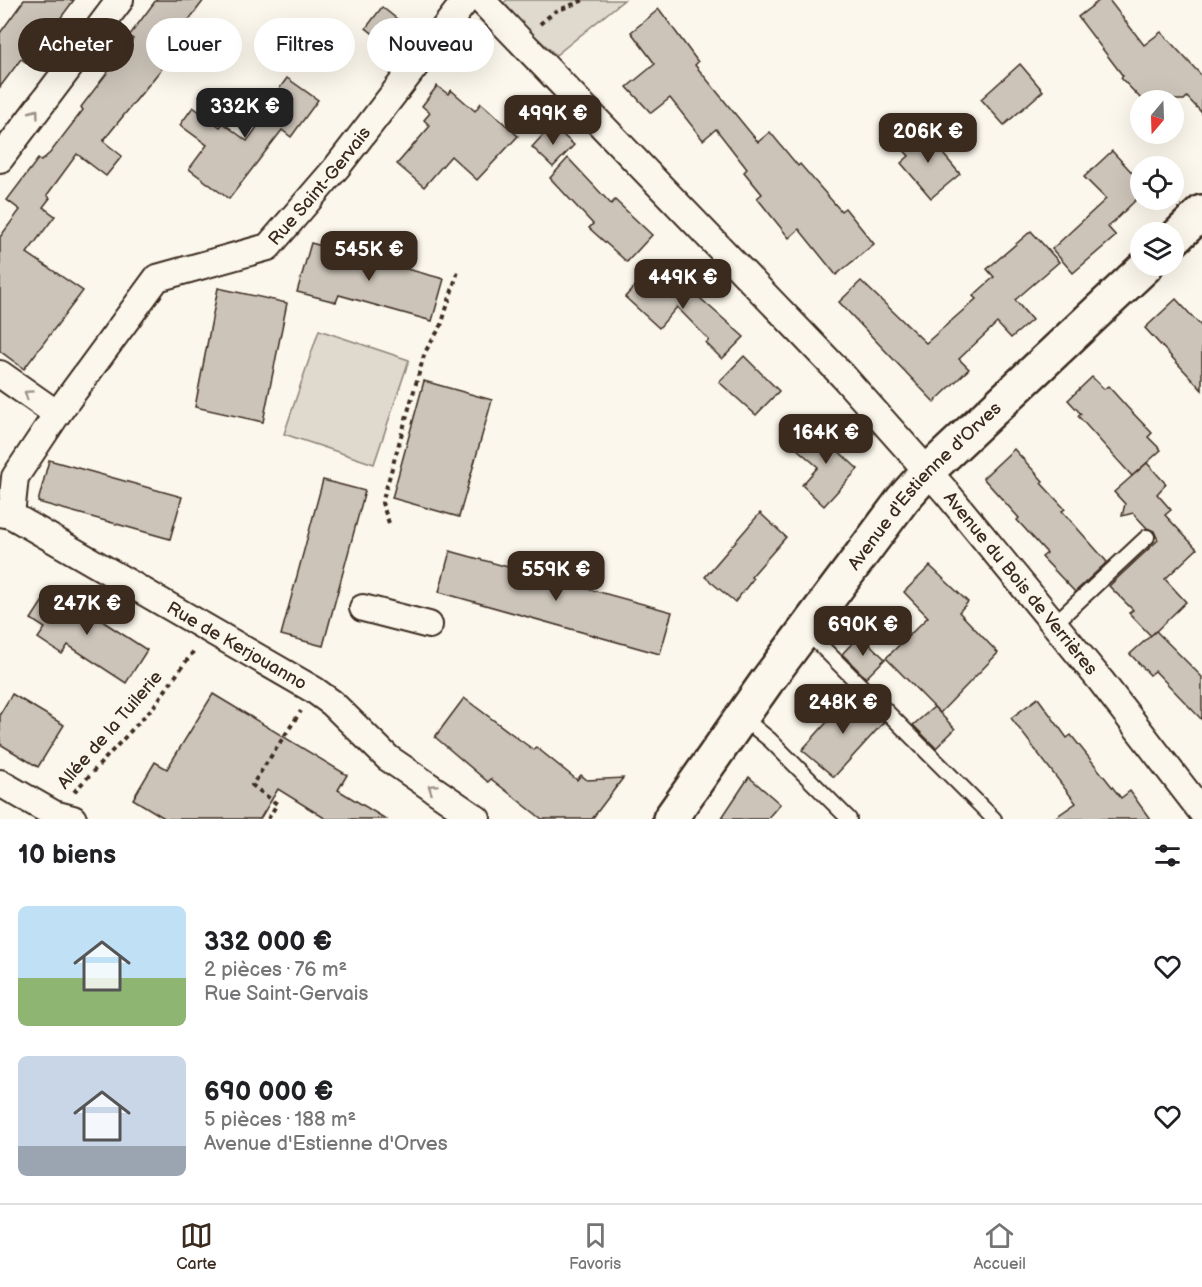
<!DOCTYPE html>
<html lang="fr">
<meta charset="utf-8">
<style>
body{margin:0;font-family:"Balsamiq Sans",sans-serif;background:#f2f2f2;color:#202124;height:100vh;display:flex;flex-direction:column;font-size:22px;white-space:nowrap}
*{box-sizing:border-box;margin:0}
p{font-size:20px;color:#757577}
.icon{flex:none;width:33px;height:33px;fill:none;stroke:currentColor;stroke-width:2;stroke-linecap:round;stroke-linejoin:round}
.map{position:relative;height:819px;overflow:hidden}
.details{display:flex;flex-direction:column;background:#fff;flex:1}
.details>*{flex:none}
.top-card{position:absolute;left:18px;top:18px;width:600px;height:54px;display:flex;gap:12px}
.needle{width:39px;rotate:199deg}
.tools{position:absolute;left:1130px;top:90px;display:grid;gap:12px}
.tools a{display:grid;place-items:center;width:54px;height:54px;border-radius:50%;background:#fff;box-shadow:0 6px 24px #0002;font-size:30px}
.price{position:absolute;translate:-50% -51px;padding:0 14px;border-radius:12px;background:#3b2a1e;color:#fff;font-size:20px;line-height:39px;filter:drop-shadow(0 2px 3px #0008)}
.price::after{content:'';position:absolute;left:50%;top:36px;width:18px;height:14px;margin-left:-9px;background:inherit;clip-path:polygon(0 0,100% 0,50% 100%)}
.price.selected{background:#222;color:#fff}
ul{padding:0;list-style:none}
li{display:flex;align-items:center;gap:18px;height:150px;padding:0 18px}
li span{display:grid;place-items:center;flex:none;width:168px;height:120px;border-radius:9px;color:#555}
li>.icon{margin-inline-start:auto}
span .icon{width:72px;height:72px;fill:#fffc;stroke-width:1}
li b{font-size:26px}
h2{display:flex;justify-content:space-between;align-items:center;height:72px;padding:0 18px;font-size:26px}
.tag{padding:0 21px;border-radius:27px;background:#fff;box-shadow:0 6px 24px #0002;font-size:21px;line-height:54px}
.tag.selected{background:#3b2a1e;color:#fff}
.tabs{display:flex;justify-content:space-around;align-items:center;height:84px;border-top:2px solid #e0e0e0;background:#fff;font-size:16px;color:#757577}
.tabs a{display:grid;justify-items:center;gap:3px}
.tabs .selected{color:#3b2a1e}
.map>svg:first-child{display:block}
.green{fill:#dfd9ce;stroke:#8d8276;stroke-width:1.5}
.building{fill:#ccc4b9;stroke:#3b2a1e;stroke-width:1.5}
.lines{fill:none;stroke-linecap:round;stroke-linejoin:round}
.lane-casing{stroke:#3b2a1e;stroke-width:18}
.street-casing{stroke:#3b2a1e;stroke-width:30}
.secondary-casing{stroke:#3b2a1e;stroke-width:38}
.path{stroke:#3b2a1e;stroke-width:4;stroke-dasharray:4.5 4.5;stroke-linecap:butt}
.lane{stroke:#fbf7ec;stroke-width:14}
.street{stroke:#fbf7ec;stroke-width:26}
.secondary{stroke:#fbf7ec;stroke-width:33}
.oneway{stroke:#9b9085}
.labels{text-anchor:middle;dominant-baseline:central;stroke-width:5;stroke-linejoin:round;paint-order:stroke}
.street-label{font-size:18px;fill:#3b2a1e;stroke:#fbf7ec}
</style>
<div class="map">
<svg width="1202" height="819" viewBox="0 0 1202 819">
<rect width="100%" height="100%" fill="#fbf7ec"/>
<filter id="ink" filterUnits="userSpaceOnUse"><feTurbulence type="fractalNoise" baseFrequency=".0167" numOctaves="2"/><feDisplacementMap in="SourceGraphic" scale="12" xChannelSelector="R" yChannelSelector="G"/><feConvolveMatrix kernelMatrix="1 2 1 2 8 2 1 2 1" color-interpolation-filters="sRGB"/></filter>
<g filter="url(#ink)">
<g class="green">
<path d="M507,0H624L556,55L501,5Z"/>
<path d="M319,330L409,360L374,464L284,434Z"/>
</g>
<g class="building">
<path d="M24,0H74L27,63L21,59L0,87V33Z"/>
<path d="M156,0H204L157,62L163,67L103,141L122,156L106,176L77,154L47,195L50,198L43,207L55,216L27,253L83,291L24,369L0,351V237L20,210L7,200L38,159L41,161L50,153L83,110L81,107L133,39L129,36Z"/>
<path d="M1100,0H1109L1144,45L1161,32L1202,76V113L1187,97L1184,100H1142L1121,78L1123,76L1078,17Z"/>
<path d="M382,7L407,27L391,48L366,28Z"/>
<path d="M659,9L698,62L695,65L758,142L770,132L798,166L800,164L841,211L845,208L874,244L836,275L799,229L789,238L757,198L762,194L744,172L747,169L716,129L703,140L670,98L651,113L627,87L655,64L631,32Z"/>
<path d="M1020,64L1043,91L1004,125L981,99Z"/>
<path d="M287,78L318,100L291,137L282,130L229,199L189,169L207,145L180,125L193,107L220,127L223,123L247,141L275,102L271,100Z"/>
<path d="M437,86L448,94L451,90L475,111L481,103L518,136L477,180L451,156L424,187L397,164L430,126L424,120L430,113L422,106Z"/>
<path d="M552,125L574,145L553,167L532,147Z"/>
<path d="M922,129L960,174L931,198L901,163L909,156L901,147Z"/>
<path d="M1112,151L1140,181V196L1108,227L1116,236L1073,273L1052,249L1106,199L1084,177Z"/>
<path d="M568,158L611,204L615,200L652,235L627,262L589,228L593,224L550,178Z"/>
<path d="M1031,231L1059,262L1015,300L1032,320L1011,338L997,323L959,359L969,369L934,402L839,302L861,281L926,343L976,299L973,296L994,277L987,269Z"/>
<path d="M311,243L444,279L432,321L339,295L336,302L297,292Z"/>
<path d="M650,270L667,285L675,276L744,337L722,359L706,343L709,340L677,307L659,328L625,297Z"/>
<path d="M218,288L287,303L263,422L195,407Z"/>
<path d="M1176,299L1202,327V390L1145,328Z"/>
<path d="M744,356L779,391L756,415L719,382Z"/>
<path d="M1092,377L1104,389L1108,386L1127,407L1152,433L1148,437L1161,450L1132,476L1078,416L1081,414L1068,400Z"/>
<path d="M424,381L492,400L459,517L392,498Z"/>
<path d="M819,424L839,443L835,448L858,469L824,506L802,485L818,467L797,449Z"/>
<path d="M1014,449L1043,481L1041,483L1065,509L1062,511L1107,562L1075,592L1042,557L1047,553L1017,520L1019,518L983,478Z"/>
<path d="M49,460L182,497L170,539L38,502Z"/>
<path d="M1147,463L1166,484L1157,494L1171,510L1165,515L1197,549L1165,579L1186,602L1151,636L1129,613L1133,610L1109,586L1158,540L1154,531L1147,528L1133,513L1122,516L1125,504L1114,492Z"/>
<path d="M323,480L365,491L323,646L281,635Z"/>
<path d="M760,513L786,537L751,577L753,579L735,602L705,577Z"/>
<path d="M450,551L672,612L660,654L439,592Z"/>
<path d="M930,566L968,602L959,612L998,653L940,713L886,658L928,617L904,592Z"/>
<path d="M51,588L147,650L126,683L68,645L62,654L38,638L45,628L31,619Z"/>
<path d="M1156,631L1202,677V720L1155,671L1150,675L1130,654Z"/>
<path d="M860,635L885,659L866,678L842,654Z"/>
<path d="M854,692L884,722L834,777L802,750Z"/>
<path d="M12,694L64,725L38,767L0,744V714Z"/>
<path d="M213,694L347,775L338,790L386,819H326L278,789L260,819H166L133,799L155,762L167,769Z"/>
<path d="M464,698L520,740L534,750L536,747L577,780L581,775L587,780L623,778L592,819H542L491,779L488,782L435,737Z"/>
<path d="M1038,698L1067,738L1071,735L1121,798L1130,791L1150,819H1053L1076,803L1011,718Z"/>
<path d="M934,707L955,729L936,748L913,725Z"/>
<path d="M749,777L780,804L767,819H721Z"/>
</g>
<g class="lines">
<defs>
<g id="lane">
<path d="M1053,625L1147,537"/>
<path d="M805,630L994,819"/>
<path d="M742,717L770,740L849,819"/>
</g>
<g id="street">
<path id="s1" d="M481,0L843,376L946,492L1101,681L1202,812"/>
<path d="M0,159L120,0"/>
<path d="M0,374L57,414"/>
<path id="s2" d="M0,513L11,515L15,477L57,414L157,278L268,247L337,167L466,0"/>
<path id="s3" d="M11,515L314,690L332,703L388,758L477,819"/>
<path d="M363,608L429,625"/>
<path d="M0,783L54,814L73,819"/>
</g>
<g id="secondary">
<path d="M1173,240L1202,212"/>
<path id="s4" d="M670,819L767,681L903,499L927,472L1146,266"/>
</g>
</defs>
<use href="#lane" class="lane-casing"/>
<use href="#street" class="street-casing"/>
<use href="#secondary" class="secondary-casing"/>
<g class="path">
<path d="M540,24L554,12L584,0"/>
<path d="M389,523L382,503L425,352L441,326L458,271"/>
<path d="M74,792L154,706L195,649"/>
<path d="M268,819L277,804L252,785L301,711"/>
</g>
<use href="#lane" class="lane"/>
<use href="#street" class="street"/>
<use href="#secondary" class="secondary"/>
</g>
<defs><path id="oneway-chevron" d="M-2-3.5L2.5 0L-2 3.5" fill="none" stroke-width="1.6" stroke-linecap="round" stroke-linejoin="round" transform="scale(1.5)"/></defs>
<g class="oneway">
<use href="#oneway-chevron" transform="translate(35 113) rotate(-53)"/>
<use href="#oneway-chevron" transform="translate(28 394) rotate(-145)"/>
<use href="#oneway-chevron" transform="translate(432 788) rotate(-146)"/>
</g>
</g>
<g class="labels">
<g class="street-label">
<text stroke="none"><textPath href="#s2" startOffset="489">Rue Saint-Gervais</textPath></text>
<text stroke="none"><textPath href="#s4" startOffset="420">Avenue d'Estienne d'Orves</textPath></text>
<text stroke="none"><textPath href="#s1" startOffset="795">Avenue du Bois de Verrières</textPath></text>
<text stroke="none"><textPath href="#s3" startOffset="261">Rue de Kerjouanno</textPath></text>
<text transform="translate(110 730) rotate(-49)">Allée de la Tuilerie</text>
</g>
</g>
</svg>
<div class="tools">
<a><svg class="needle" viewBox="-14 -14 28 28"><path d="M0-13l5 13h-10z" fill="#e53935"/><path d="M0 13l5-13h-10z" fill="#757577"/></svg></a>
<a><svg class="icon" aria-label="locate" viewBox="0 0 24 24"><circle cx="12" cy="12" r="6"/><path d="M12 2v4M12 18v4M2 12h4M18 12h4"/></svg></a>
<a><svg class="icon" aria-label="layers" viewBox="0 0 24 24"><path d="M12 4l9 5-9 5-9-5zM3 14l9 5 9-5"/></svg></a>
</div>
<b class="price selected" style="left:245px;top:139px">332K €</b>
<b class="price" style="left:553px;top:146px">499K €</b>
<b class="price" style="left:928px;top:164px">206K €</b>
<b class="price" style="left:369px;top:282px">545K €</b>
<b class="price" style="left:683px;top:310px">449K €</b>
<b class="price" style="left:826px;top:465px">164K €</b>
<b class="price" style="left:556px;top:602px">559K €</b>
<b class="price" style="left:87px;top:636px">247K €</b>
<b class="price" style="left:863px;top:657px">690K €</b>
<b class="price" style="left:843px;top:735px">248K €</b>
<div class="top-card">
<a class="tag selected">Acheter</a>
<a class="tag">Louer</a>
<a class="tag">Filtres</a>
<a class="tag">Nouveau</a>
</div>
</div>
<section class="details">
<h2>10 biens<svg class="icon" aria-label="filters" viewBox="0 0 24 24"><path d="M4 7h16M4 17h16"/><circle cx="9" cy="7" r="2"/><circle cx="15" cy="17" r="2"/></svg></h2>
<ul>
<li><span style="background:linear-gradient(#bfe0f5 60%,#8fb573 0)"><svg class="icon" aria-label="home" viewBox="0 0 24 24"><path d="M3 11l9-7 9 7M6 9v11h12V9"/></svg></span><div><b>332 000 €</b><p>2 pièces · 76 m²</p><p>Rue Saint-Gervais</p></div><svg class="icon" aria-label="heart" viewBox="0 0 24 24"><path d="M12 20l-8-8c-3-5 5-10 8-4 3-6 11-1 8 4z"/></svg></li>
<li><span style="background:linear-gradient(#c9d6e8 75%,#9aa5b1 0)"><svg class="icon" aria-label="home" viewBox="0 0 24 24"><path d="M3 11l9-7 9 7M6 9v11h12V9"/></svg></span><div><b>690 000 €</b><p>5 pièces · 188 m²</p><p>Avenue d'Estienne d'Orves</p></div><svg class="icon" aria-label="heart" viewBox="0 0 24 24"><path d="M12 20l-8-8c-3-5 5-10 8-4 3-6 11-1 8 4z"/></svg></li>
</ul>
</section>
<nav class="tabs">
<a class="selected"><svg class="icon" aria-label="map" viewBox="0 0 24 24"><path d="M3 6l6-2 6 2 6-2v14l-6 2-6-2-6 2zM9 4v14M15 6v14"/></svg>Carte</a>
<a><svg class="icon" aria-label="saved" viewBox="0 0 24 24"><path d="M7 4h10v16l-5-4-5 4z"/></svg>Favoris</a>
<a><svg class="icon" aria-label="home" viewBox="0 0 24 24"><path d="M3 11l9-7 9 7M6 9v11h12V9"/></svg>Accueil</a>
</nav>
